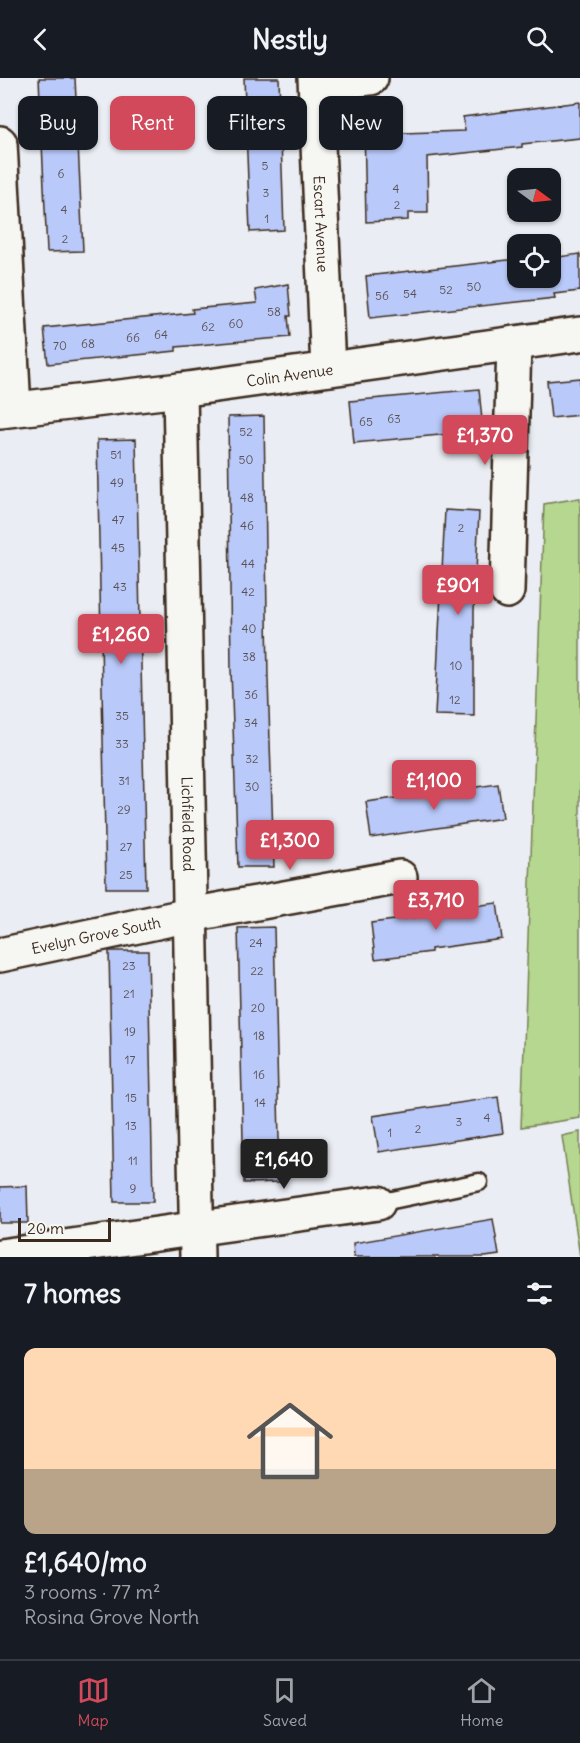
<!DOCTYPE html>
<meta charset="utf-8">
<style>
body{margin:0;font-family:Delius,sans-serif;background:#242831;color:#f1f3f6;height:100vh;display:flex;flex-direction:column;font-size:22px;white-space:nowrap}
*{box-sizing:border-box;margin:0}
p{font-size:20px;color:#9ea1a6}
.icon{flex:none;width:33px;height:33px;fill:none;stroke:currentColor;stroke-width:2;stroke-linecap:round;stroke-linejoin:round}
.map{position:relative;height:1179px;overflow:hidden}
.panel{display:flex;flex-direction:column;background:#171b24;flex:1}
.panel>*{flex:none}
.hud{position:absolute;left:18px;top:18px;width:544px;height:54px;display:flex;gap:12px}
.needle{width:39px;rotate:105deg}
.controls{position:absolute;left:507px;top:90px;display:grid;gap:12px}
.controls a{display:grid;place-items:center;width:54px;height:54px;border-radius:12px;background:#171b24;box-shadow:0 2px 4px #0004;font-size:30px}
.scale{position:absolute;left:18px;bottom:15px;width:93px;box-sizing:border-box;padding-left:6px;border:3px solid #3b2a1e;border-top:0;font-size:16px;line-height:21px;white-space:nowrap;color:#3b2a1e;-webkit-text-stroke:4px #f6f6f2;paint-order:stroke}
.price{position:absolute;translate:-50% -51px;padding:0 14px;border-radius:6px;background:#d1495b;color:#fff;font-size:20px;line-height:39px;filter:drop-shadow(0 2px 3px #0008)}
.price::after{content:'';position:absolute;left:50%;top:36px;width:18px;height:14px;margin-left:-9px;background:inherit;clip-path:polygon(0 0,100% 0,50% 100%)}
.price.selected{background:#222;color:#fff}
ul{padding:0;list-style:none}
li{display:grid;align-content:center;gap:12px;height:318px;padding:0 24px}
li span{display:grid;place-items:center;height:186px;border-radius:12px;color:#555}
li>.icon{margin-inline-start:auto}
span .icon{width:108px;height:108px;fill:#fffc;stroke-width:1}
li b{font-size:26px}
h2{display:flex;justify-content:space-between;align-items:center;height:72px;padding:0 24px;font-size:26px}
.tag{padding:0 21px;border-radius:12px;background:#171b24;box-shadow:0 2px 4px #0004;font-size:21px;line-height:54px}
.tag.selected{background:#d1495b;color:#fff}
header{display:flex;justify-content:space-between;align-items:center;height:78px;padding:0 24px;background:#171b24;font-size:27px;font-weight:700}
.tabs{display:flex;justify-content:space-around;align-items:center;height:84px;border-top:2px solid #363941;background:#171b24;font-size:16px;color:#9ea1a6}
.tabs a{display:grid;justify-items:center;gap:3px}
.tabs .selected{color:#d1495b}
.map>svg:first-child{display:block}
.green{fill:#b6d790;stroke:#788057;stroke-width:1.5}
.building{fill:#b9c9f9;stroke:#3b2a1e;stroke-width:1.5}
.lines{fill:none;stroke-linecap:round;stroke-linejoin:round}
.service-casing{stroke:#3b2a1e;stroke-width:21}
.minor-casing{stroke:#3b2a1e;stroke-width:38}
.service{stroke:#f6f6f2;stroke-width:16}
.minor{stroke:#f6f6f2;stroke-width:33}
.labels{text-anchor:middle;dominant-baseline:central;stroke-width:4.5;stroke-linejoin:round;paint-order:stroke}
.number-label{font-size:12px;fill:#5a5255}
.street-label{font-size:15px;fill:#3b2a1e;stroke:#f6f6f2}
</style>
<header><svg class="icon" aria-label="back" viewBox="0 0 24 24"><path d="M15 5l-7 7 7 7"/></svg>Nestly<svg class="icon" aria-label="search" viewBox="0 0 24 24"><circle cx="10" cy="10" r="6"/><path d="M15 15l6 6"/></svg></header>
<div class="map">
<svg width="580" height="1179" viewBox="0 0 580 1179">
<rect width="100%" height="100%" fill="#eaedf3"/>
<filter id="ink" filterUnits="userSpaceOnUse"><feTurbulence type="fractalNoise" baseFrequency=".0167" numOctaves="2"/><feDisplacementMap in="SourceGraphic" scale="12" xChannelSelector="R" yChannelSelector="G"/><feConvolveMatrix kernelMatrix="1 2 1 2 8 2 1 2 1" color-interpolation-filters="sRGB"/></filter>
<g filter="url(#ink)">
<g class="green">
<path d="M580,420V1040L521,1049L544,426Z"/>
<path d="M580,1054V1179L562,1058Z"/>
</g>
<g class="building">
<path d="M39,0H75L83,173L47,174Z"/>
<path d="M244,0H279L284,152L250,154Z"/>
<path d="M580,24V60L522,66V69L427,79L428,135H408V142L366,144L364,45L402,44V55L465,53L463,39Z"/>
<path d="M580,176V213L554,216L555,220L370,240L366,198L518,181V200H550V178L551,180Z"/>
<path d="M288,206L291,238H288L290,259L176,269V273L48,286L44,250L193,235L192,231L257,225L255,212Z"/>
<path d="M580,300V337L551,340L547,303Z"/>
<path d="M479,311L483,353L354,365L350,323Z"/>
<path d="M264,338L268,601L274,789H238L231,592L228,339Z"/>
<path d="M136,361L146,810H106L97,362Z"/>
<path d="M445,432L479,434L474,533V638L435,637Z"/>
<path d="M498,706L503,740L371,760L366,724Z"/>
<path d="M497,825L502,861L431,871V874L375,881L371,845L442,836V832Z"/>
<path d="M274,849L280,1104L244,1105L238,850Z"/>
<path d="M109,873H148L153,1124H114Z"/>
<path d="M498,1019L503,1055L379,1074L373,1038Z"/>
<path d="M27,1108L28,1145H0V1109Z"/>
<path d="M493,1141L499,1177L485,1179H354L353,1165Z"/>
</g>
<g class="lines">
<defs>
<path id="service" d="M378,1125L479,1104"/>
<g id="minor">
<path id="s1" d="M315,0L328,291"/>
<path d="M316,7L371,0"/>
<path d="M0,65L14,331"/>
<path id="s2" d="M180,312L197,1179"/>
<path id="s3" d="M0,333L180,312L580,256"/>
<path d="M507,513L514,265"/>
<path id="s4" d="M0,877L190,837L400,799"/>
<path d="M0,1178L378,1125"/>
</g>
</defs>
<use href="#service" class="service-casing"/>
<use href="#minor" class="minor-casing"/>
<use href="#service" class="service"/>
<use href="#minor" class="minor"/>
</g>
</g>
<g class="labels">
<g class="number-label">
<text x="265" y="87">5</text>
<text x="61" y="95">6</text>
<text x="396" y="110">4</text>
<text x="266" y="114">3</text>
<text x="397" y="126">2</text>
<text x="64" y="131">4</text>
<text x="267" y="140">1</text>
<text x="65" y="160">2</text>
<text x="474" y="208">50</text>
<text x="446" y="211">52</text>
<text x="410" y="215">54</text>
<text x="382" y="217">56</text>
<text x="274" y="233">58</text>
<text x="236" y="245">60</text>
<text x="208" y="248">62</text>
<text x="161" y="256">64</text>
<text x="133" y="259">66</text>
<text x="88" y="265">68</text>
<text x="60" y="267">70</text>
<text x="394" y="340">63</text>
<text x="366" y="343">65</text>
<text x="246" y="353">52</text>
<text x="116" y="376">51</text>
<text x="246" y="381">50</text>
<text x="117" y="404">49</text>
<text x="247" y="419">48</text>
<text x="118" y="441">47</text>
<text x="247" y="447">46</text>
<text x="461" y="449">2</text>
<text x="118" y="469">45</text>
<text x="248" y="485">44</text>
<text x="120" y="508">43</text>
<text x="248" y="513">42</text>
<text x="249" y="550">40</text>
<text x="249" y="578">38</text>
<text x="456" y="587">10</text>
<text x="251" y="616">36</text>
<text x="455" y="621">12</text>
<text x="122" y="637">35</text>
<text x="251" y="644">34</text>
<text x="122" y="665">33</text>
<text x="252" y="680">32</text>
<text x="124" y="702">31</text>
<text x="252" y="708">30</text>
<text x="124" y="731">29</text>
<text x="126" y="768">27</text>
<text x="126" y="796">25</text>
<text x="256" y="864">24</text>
<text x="129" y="887">23</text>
<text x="257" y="892">22</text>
<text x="129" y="915">21</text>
<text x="258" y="929">20</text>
<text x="130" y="953">19</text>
<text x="259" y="957">18</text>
<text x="130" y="981">17</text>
<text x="259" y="996">16</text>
<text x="131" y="1019">15</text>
<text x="260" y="1024">14</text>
<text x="487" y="1039">4</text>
<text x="459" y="1043">3</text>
<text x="131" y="1047">13</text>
<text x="418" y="1050">2</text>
<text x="390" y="1054">1</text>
<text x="133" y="1082">11</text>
<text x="133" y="1110">9</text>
</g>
<g class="street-label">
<text stroke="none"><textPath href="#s1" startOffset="146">Escart Avenue</textPath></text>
<text stroke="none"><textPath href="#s3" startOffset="292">Colin Avenue</textPath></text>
<text stroke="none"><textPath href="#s2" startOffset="434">Lichfield Road</textPath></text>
<text stroke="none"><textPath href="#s4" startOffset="98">Evelyn Grove South</textPath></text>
</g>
</g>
</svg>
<div class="controls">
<a><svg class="needle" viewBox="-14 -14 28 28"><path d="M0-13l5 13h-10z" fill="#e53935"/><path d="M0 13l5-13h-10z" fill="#9ea1a6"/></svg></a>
<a><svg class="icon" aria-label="locate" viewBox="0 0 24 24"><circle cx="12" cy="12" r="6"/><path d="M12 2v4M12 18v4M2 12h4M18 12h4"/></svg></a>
</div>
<div class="scale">20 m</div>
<b class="price" style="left:485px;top:388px">£1,370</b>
<b class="price" style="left:458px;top:538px">£901</b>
<b class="price" style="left:121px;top:587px">£1,260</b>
<b class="price" style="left:434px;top:733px">£1,100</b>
<b class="price" style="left:290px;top:793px">£1,300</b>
<b class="price" style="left:436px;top:853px">£3,710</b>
<b class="price selected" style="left:284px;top:1112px">£1,640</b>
<div class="hud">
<a class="tag">Buy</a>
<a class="tag selected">Rent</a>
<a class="tag">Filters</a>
<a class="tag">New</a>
</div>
</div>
<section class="panel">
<h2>7 homes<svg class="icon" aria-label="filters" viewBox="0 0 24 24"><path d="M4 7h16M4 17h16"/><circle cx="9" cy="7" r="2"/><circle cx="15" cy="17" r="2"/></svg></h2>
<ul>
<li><span style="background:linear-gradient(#ffd9b3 65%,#b9a48a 0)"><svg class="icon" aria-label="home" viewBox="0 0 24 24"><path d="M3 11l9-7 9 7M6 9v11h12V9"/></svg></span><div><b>£1,640/mo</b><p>3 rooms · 77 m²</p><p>Rosina Grove North</p></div></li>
</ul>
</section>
<nav class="tabs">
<a class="selected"><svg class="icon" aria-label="map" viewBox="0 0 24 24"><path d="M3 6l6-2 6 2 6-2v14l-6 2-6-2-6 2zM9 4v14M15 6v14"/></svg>Map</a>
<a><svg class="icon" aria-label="saved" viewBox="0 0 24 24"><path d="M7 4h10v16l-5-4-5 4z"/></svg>Saved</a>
<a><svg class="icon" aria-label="home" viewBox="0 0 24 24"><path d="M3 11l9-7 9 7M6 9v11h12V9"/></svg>Home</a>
</nav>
